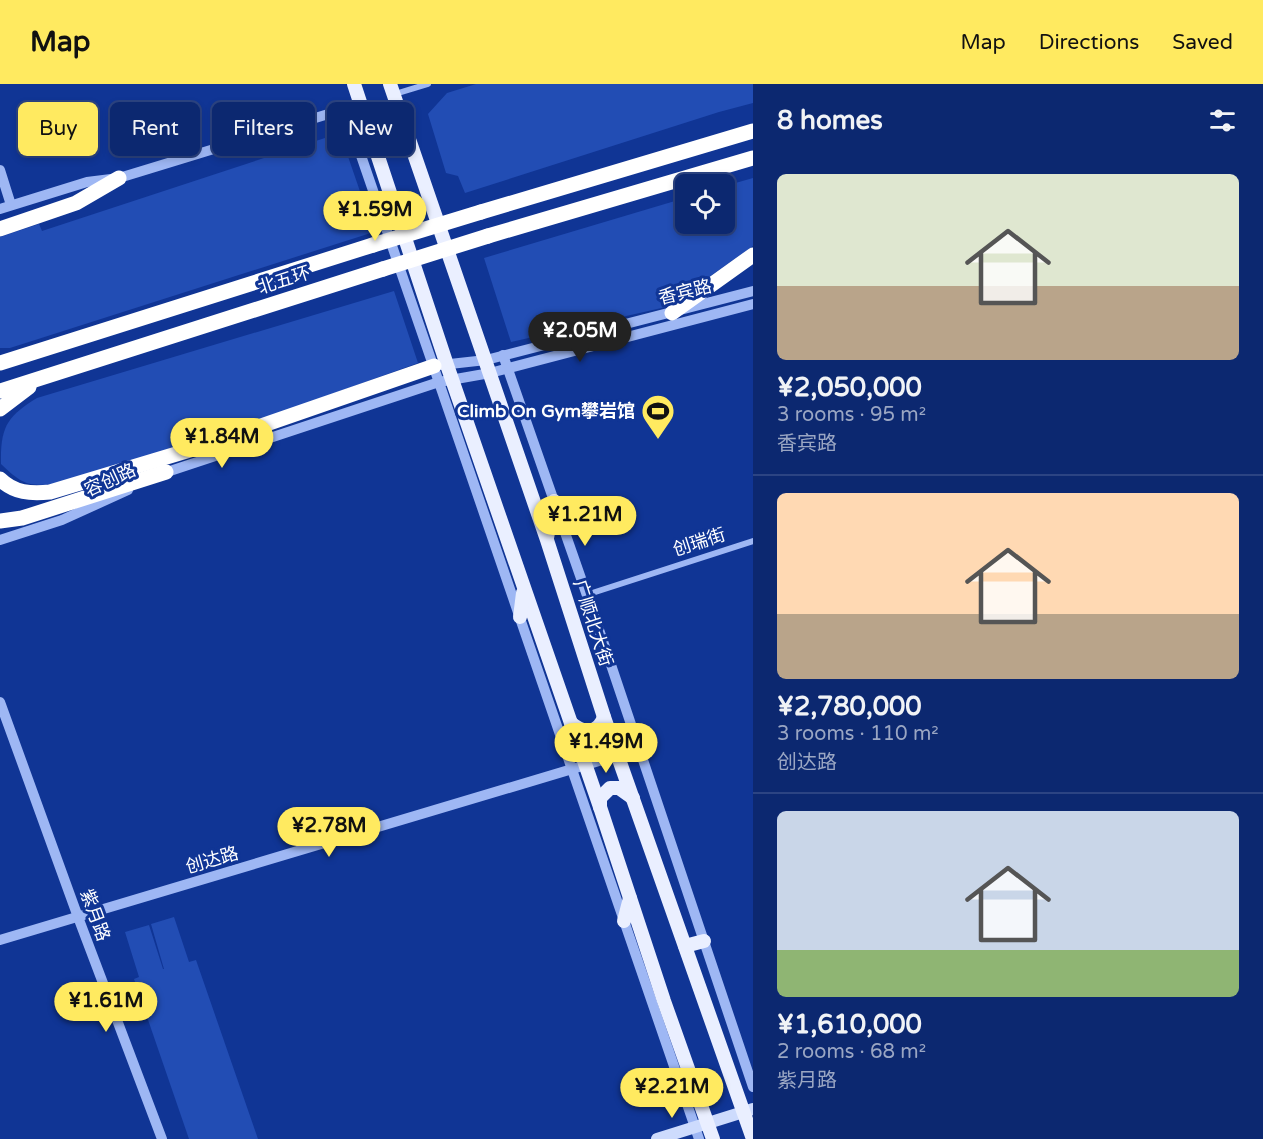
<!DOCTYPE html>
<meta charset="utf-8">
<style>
body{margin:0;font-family:"Varela Round","Noto Sans SC",sans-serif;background:#153075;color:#f1f3f6;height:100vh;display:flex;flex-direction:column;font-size:22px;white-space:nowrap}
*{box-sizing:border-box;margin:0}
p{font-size:20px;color:#9aa6c3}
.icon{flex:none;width:33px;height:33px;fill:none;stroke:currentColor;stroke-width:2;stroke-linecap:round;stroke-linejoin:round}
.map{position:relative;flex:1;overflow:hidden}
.side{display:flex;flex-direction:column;background:#0c2870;width:510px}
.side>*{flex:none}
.guide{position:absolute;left:18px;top:18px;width:570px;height:54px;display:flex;gap:12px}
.tools{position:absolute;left:675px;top:90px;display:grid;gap:12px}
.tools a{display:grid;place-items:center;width:60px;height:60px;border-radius:9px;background:#0c2870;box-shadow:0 3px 9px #0003,0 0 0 2px #2c4483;font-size:30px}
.price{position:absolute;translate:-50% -51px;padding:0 14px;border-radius:21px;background:#ffea60;color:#111;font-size:20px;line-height:39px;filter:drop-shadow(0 2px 3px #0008)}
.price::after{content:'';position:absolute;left:50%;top:36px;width:18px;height:14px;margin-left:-9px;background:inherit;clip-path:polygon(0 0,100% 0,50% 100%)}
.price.on{background:#222;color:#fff}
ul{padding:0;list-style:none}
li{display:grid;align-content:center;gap:12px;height:318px;padding:0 24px}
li+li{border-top:2px solid #2c4483}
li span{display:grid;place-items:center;height:186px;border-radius:9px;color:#555}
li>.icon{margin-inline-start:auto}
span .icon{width:108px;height:108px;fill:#fffc;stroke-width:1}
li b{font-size:26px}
h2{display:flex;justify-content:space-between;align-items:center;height:72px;padding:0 24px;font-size:26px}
.chip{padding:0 21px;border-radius:9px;background:#0c2870;box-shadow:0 3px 9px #0003,0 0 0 2px #2c4483;font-size:21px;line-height:54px}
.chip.on{background:#ffea60;color:#111}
header{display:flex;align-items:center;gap:36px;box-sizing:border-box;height:84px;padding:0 30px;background:#ffea60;color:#111}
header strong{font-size:28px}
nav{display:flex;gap:33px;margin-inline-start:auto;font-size:21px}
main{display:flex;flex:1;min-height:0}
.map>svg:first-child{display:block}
.green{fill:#224db4}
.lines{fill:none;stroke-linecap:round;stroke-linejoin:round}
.minor{stroke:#9eb7f4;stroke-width:6}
.tertiary{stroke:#9eb7f4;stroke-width:10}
.secondary{stroke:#cddbfd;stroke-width:12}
.primary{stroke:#eaefff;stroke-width:14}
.motorway{stroke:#fff;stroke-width:15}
.motorway-bridge{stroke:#fff;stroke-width:15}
.labels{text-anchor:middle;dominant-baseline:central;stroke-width:6;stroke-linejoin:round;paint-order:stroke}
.street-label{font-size:18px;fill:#fff;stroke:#103595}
.poi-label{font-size:18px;font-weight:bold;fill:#fff;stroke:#103595;text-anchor:end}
</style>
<header>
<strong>Map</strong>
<nav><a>Map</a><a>Directions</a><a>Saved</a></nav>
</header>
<main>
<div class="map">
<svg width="753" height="1055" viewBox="0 0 753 1055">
<rect width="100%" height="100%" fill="#103595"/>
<g class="green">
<path d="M476,0H753V19L719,28L465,109L458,92L446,89L428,30L447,9Z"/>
<path d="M328,53L343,58L374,148L10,264H0V153L39,140L42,147Z"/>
<path d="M753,94V162L666,223L511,258L484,174L685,114L686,140H724L725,102Z"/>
<path d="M394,207L418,279L215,352L59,400C28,402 24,402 1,380C0,342 8,332 37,314Z"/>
<path d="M174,833L189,878L196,876L258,1055H189L134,895L139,893L125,848L149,841L163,885H164L151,840Z"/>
</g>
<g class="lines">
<g class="minor">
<path d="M395,10L428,0"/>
<path d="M586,511L753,457"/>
</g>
<g class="tertiary">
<path d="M345,25L699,1055"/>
<path d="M0,86L11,121"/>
<path d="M0,125L87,98L119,94L361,20"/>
<path d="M503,271L605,563L753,1003"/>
<path d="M441,281L486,276L753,207"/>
<path d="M161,390L439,298L490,289L753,220"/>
<path d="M0,456L62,436L128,406"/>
<path d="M0,618L78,833L162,1055"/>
<path d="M0,856L639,665"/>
</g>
<path class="secondary" d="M657,1055L753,1025"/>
<g class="primary">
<path d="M354,0L447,281L600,723L664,917L713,1055"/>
<path d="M390,0L547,456L604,633L753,1055"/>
<path d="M547,454L554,417"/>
<path d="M520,533L523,509"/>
<path d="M571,639C583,650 598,650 604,633"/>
<path d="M600,723V714L610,704H619L633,714"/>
<path d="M624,837L630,814"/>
<path d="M685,862L704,857"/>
</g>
<g class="motorway">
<path d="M481,128L753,47"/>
<path d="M0,145L76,119L119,94"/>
<path d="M488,152L753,74"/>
<path d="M672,229L753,171"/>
<path d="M0,279L373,161"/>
<path d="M0,307L383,185"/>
<path d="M0,325L29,303"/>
<path d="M0,395C14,409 31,410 50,408L203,362L434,282"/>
<path d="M0,437L22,434L166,388"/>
</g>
<g class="motorway-bridge">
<path d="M373,161L481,128"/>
<path d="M383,185L488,152"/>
</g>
</g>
<defs>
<symbol id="stadium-pin" viewBox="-11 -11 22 30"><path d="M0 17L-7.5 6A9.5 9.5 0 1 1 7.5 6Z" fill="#ffea60" stroke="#103595"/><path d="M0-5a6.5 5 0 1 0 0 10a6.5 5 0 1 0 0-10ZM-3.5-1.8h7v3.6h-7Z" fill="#111"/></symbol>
</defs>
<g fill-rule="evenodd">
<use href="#stadium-pin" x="639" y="308" width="38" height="52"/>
</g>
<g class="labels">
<g class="street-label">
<text transform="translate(284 196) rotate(-18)">北五环</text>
<text transform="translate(685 208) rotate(-14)">香宾路</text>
<text transform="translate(110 396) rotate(-25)">容创路</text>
<text transform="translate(699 458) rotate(-18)">创瑞街</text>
<text transform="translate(593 539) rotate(72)">广顺北大街</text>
<text transform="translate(212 776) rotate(-16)">创达路</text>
<text transform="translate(95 831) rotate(70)">紫月路</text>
</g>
<g class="poi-label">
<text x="635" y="327">Climb On Gym攀岩馆</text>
</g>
</g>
</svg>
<div class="tools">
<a><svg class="icon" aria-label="locate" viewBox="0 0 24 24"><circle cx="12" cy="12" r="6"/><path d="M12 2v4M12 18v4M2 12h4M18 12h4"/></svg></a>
</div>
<b class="price" style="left:375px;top:158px">¥1.59M</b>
<b class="price on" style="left:580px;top:279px">¥2.05M</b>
<b class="price" style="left:222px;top:385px">¥1.84M</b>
<b class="price" style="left:585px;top:463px">¥1.21M</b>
<b class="price" style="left:606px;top:690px">¥1.49M</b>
<b class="price" style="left:329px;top:774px">¥2.78M</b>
<b class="price" style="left:106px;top:949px">¥1.61M</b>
<b class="price" style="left:672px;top:1035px">¥2.21M</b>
<div class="guide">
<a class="chip on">Buy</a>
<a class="chip">Rent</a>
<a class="chip">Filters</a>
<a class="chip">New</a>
</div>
</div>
<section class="side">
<h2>8 homes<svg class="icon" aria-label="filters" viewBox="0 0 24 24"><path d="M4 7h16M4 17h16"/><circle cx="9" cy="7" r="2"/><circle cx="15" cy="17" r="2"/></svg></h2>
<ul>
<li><span style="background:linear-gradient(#dfe7d0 60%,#b9a48a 0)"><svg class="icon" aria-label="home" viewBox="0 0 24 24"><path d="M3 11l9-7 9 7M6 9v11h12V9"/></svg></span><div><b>¥2,050,000</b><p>3 rooms · 95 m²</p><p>香宾路</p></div></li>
<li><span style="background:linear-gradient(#ffd9b3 65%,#b9a48a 0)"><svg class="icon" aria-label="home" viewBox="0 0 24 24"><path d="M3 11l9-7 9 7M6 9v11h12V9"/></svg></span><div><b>¥2,780,000</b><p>3 rooms · 110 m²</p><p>创达路</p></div></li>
<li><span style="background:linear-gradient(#c9d6e8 75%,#8fb573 0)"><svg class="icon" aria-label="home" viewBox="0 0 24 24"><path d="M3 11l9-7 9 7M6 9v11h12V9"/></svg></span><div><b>¥1,610,000</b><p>2 rooms · 68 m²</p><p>紫月路</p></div></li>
</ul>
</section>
</main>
